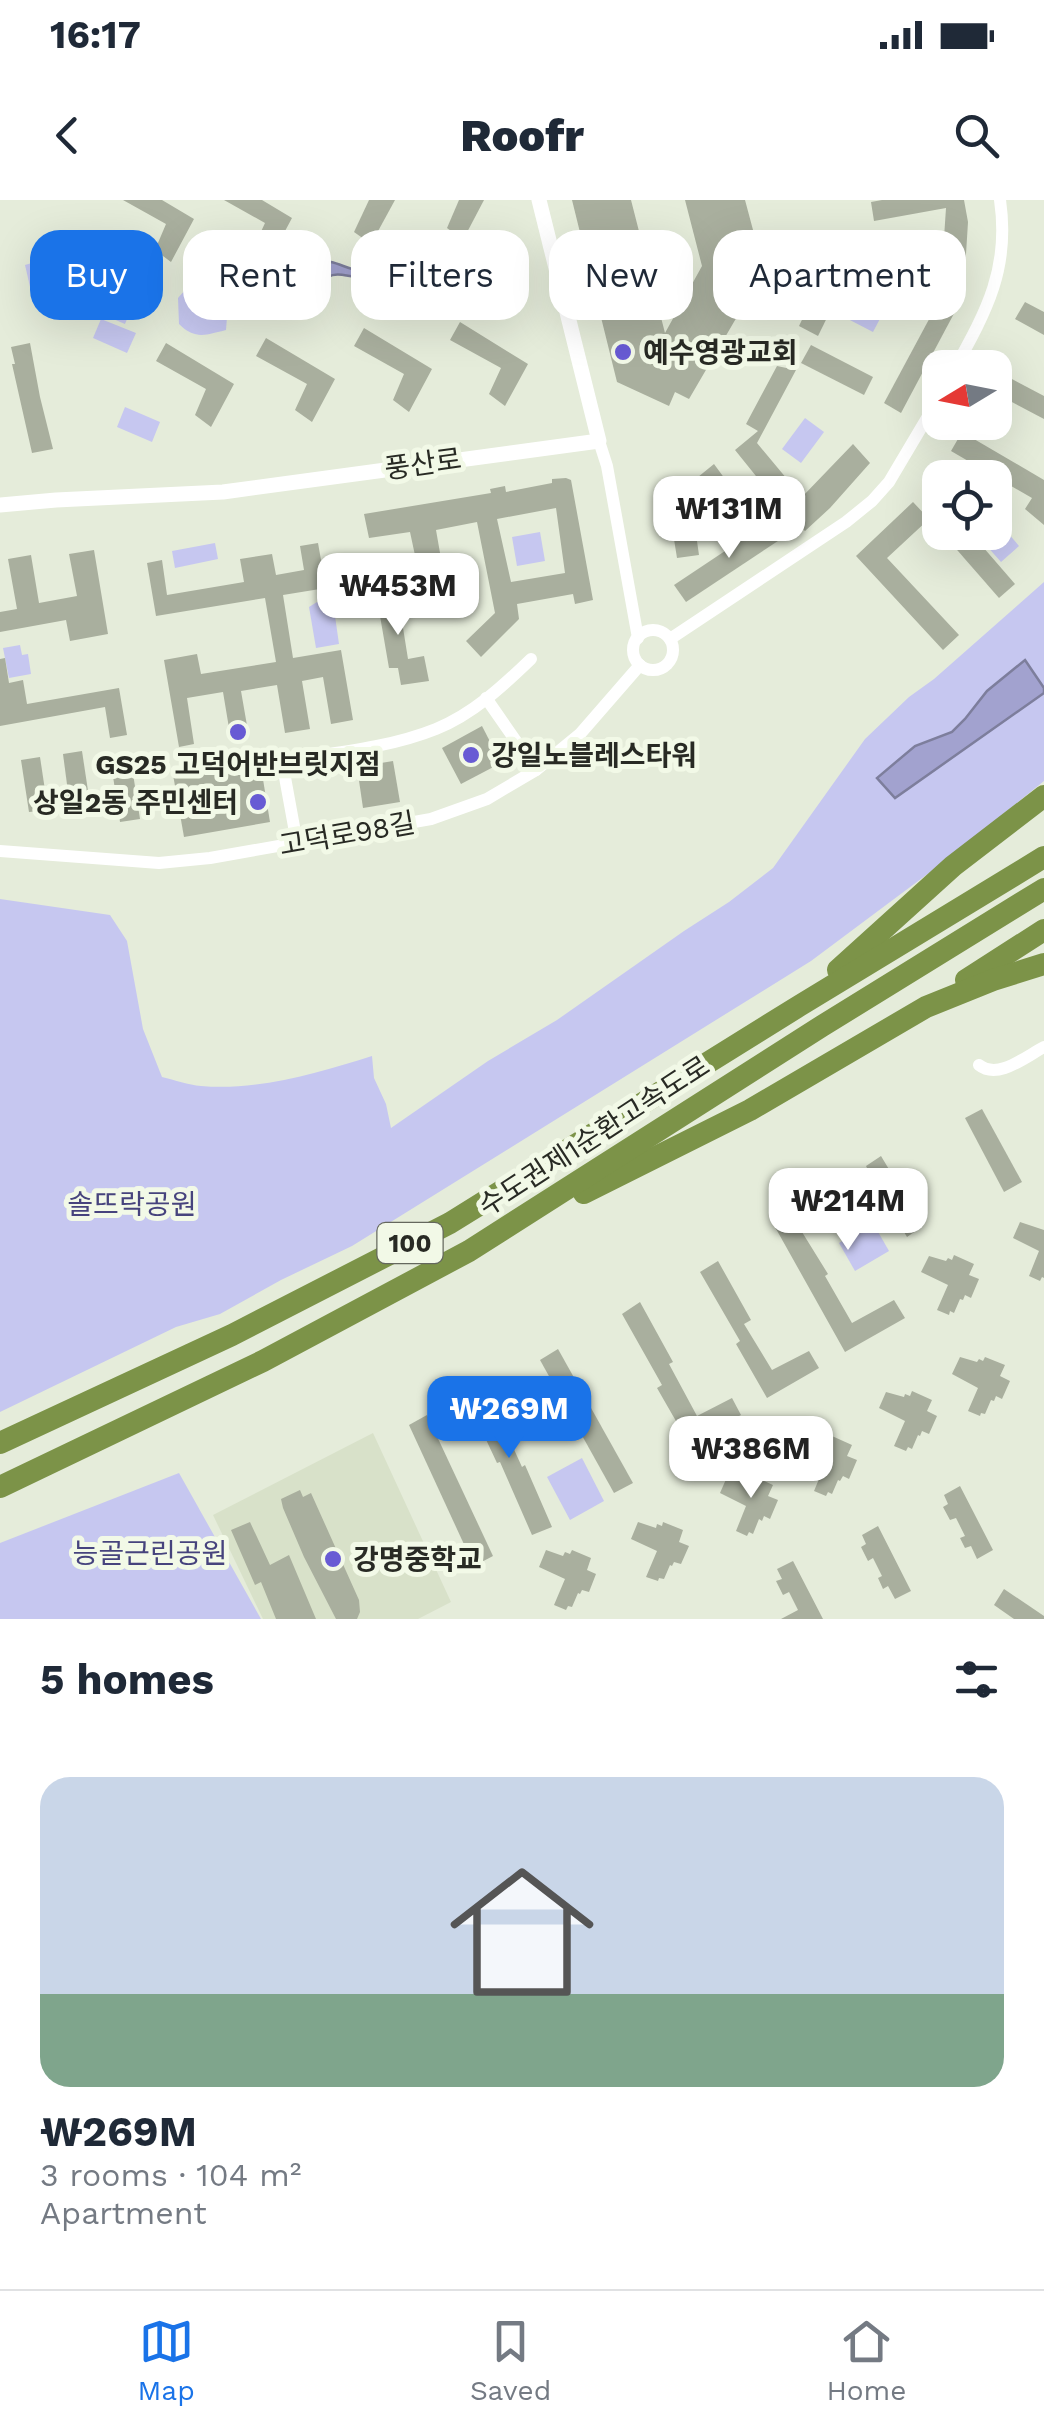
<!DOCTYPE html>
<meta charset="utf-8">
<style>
body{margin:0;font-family:"Work Sans","Noto Sans KR",sans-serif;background:#f2f2f3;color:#1f2937;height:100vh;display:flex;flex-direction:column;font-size:38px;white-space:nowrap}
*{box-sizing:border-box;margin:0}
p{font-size:32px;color:#747a83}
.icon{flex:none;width:55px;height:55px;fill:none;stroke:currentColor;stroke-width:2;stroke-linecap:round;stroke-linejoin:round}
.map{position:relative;height:1419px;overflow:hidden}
.sheet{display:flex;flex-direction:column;background:#fff;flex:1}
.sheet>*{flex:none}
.top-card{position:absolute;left:30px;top:30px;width:985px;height:90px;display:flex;gap:20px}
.needle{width:65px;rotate:260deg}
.controls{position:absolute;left:922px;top:150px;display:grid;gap:20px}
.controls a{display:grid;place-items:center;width:90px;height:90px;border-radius:20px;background:#fff;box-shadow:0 10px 40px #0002;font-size:50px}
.price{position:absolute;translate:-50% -85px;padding:0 22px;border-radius:20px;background:#fff;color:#222;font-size:32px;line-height:65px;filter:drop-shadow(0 2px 5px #0008)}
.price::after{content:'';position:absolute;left:50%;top:60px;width:30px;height:22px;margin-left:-15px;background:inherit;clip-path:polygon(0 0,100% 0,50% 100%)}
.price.on{background:#1a73e8;color:#fff}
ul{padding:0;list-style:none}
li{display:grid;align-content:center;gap:20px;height:530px;padding:0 40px}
li span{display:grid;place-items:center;height:310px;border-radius:30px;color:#555}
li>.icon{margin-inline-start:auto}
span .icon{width:180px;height:180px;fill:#fffc;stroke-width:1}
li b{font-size:42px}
h2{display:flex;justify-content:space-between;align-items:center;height:120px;padding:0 40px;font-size:42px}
.chip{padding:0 35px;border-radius:30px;background:#fff;box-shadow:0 10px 40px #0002;font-size:35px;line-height:90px}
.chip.on{background:#1a73e8;color:#fff}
.status{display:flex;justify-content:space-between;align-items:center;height:70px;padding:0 50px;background:#fff;direction:ltr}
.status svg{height:28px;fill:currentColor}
header{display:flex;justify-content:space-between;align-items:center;height:130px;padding:0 40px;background:#fff;font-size:45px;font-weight:800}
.tab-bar{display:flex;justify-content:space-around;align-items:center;height:140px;border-top:2px solid #e0e1e3;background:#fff;font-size:28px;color:#747a83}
.tab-bar a{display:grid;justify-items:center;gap:5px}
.tab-bar .on{color:#1a73e8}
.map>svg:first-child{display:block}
.built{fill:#d8e1c9}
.green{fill:#c6c7f0}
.water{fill:#a2a2cf;stroke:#7d7e9c;stroke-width:2.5}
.building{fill:#a9af9e;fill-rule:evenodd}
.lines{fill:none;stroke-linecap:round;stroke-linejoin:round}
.minor{stroke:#fff;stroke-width:12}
.tertiary{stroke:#fff;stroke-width:15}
.motorway{stroke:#7c9348;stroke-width:22}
.poi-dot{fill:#685bd4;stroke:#f2f9e7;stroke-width:4}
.labels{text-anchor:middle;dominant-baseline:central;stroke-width:10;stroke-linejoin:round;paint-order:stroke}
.shield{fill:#f2f9e7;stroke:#65685e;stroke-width:2.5}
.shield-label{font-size:25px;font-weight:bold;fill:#282a24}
.poi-label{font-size:28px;font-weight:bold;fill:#282a24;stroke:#f2f9e7;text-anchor:start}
.street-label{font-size:28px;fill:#282a24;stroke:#f2f9e7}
.park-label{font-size:28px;fill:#46437d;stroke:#f2f9e7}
</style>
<div class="status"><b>16:17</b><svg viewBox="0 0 49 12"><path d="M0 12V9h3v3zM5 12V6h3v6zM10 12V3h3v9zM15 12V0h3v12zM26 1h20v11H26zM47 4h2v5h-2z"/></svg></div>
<header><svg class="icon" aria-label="back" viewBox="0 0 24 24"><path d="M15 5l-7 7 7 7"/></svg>Roofr<svg class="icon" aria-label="search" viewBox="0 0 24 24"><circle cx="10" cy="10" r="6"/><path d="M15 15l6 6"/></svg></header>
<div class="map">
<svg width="1044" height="1419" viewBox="0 0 1044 1419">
<rect width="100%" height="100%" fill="#e5ecda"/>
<path class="built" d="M373,1233L451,1402L418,1419H263L213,1315Z"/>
<g class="green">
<path d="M486,50L503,107L456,103L459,59Z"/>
<path d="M42,60L51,96L33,100L25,65Z"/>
<path d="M98,89L133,104L125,124L90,109Z"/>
<path d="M186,89L229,92L226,130C206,135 195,140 179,124L178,98Z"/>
<path d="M855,99L883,113L873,132L846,118Z"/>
<path d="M101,119L136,133L127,153L93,138Z"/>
<path d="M125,207L160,222L152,242L117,227Z"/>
<path d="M805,218L824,232L801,263L782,249Z"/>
<path d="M997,320L1019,346L1001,362L978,336L982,333L995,332Z"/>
<path d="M540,332L545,361L517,366L512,337Z"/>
<path d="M215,343L218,359L175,368L172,351Z"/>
<path d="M1044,382V581L949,658L811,761L352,1046L281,1080L220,1114L176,1127L0,1212V699L110,715L127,741L143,829L162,877C175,880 188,885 201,886C258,891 318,873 372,856L374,878L386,904L391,928L488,861L557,820L684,731L729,702L773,668L865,539L909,497L934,479Z"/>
<path d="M317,402L328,403L334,409L339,444L316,448L309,407Z"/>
<path d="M20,445L22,455L28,454L31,474L9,478L3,448Z"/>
<path d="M873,1023L889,1051L855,1071L839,1043Z"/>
<path d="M537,1178L550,1205L524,1220L510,1193Z"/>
<path d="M582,1258L604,1301L570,1320L547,1277Z"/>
<path d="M179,1273L261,1419H0V1343Z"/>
</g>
<g class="water">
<path d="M408,53L419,55L426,60L427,79L424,84L420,85L413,65L407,62C391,65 377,77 361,77C350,78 338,71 328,77C313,87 317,96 294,95L288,88C288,66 312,59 331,62C341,64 352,71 363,71C379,71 392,56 408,53Z"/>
<path d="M1025,460L1044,488V493L895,598L877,578L915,546L952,532L965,519L987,491Z"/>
</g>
<g class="building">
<path d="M123,0H162L194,19L171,62L155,50L166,24Z"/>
<path d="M224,0H262L292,18L269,61L253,49L265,23Z"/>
<path d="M369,0H395L371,44L354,32Z"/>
<path d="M459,0H484L463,40L447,28Z"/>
<path d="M572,0H631L665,133L702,66L685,0H745L764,71L733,78L752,91L689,199L675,192L669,206L617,182Z"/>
<path d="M882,0H964L968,22L965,70L942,68L946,8L874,21L871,2Z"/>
<path d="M867,45L929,81L917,100L856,64Z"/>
<path d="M240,58L241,74L196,78L195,61Z"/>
<path d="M830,61L850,71L818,136L799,126Z"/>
<path d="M147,66L150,85L125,89L122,70Z"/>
<path d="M941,97L958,106L901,213L884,203Z"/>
<path d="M1025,102L1044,112V135L1015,119Z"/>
<path d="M460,122L528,164L505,206L489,194L501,168L450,140Z"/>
<path d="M364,128L432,169L409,212L393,200L404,174L354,146Z"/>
<path d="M266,138L335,179L312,222L295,210L307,184L256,156Z"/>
<path d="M30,143L40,197L53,249L32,253L12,164H15L11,147Z"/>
<path d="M166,143L234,184L211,227L195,215L206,189L156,161Z"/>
<path d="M811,145L873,177L864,195L801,163Z"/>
<path d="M777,166L796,170L757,243L802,297L853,244L870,263L830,308L805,331L784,311L735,250L758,231L746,224Z"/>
<path d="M995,170L1044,196V219L995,193Z"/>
<path d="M962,232L1044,280V325L1025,309L1032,298L951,251Z"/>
<path d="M714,264L725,279L692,306L699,355L677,358L666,289L687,286Z"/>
<path d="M566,278L571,280L593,400L575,404L573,394L517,404L519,419L481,457L466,441L495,413L477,322L436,330L443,370L419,374L410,332L369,338L364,314L491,293L490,289L505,286L506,292L552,283V279ZM556,308L565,373L511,382L497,319Z"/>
<path d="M913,302L929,319L887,358L959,435L943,450L856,356Z"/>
<path d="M773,319L784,337L686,402L674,385Z"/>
<path d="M963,332H970L1015,384L999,398L951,343Z"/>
<path d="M318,343L326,388L283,395L293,458L341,450L353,520L331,524L323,477L302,481L310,529L285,533L277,485L241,491L249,537L231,540L223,492L187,498L194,544L179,547L164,460L197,454L201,474L276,462L265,398L156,416L147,363L162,360L167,395L244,382L240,359L272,354L276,375L304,370L300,346Z"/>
<path d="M94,350L108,434L70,441L66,420L0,432V412L17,409L8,359L31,355L39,403L77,396L69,354Z"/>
<path d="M396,384L408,459L424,456L429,481L401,485L398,468H389L375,387Z"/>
<path d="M5,458L9,483L23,480L27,504L119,488L127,535L110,538L105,507L0,526V459Z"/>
<path d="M482,526L501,563L461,584L442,548Z"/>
<path d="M82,551L90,604L70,607L63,554Z"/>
<path d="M259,555L270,622L184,637L172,569Z"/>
<path d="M40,557L48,610L29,612L21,560Z"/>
<path d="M393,561L400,602L363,608L357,567Z"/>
<path d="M132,567L140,619L120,622L112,570Z"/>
<path d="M982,909L1022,982L1004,992L965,918Z"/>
<path d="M881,956L923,1026L907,1037L880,991L802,1032L828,1074L825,1076L852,1123L894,1100L905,1118L845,1152L775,1027L871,976L866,966Z"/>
<path d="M1020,1022L1044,1030V1078L1042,1077L1040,1081L1029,1076L1039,1051L1013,1038Z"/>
<path d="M954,1055L974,1064L969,1075L979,1079L971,1098L965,1095L963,1100L960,1099L954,1113L950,1111L949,1115L937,1110L948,1085L921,1072L929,1056L946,1061L948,1058L952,1060Z"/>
<path d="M718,1061L751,1120L744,1124L772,1170L809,1151L819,1168L767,1198L736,1144L740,1141L700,1072Z"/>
<path d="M640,1102L673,1162L669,1164L697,1216L732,1198L741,1215L688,1242L657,1188L662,1185L622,1114Z"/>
<path d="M558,1149L633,1283L614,1293L540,1160Z"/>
<path d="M960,1157L977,1162L979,1159L983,1161L985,1157L1005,1165L1000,1176L1010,1181L1002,1199L996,1196L994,1201L991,1200L985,1214L981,1213L980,1216L968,1211L978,1188L952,1174Z"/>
<path d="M485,1186L522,1267L525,1265L552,1327L532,1335L500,1262L497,1263L466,1197Z"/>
<path d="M912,1191L932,1200L927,1211L937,1216L929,1234L922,1231L920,1236L918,1235L912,1249L908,1247L906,1251L894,1246L905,1221L879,1208L886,1192L904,1197L905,1194L910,1196Z"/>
<path d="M427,1215L493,1356L474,1366L409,1225Z"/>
<path d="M832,1236L852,1245L847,1256L857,1260L849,1279L843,1276L840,1281L838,1280L832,1294L828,1292L826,1296L814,1291L824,1267L799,1253L806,1237L824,1242L825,1239L830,1241Z"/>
<path d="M753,1276L773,1285L768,1296L778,1300L770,1319L764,1316L762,1321L759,1319L753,1334L749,1332L747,1336L736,1331L746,1306L720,1293L727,1277L745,1282L746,1278L751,1281Z"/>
<path d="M960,1286L993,1350L977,1359L971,1346L965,1348L960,1338L965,1336L956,1318L950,1320L943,1307L948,1304L944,1295Z"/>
<path d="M300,1290L303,1297L311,1293L359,1400L360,1412L357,1419H336L304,1357L283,1308L281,1299Z"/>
<path d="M250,1322L270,1365L289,1355L316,1419H276L261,1382L255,1385L231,1330Z"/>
<path d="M638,1322L656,1328L657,1324L662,1326L663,1322L683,1330L679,1342L689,1346L681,1364L674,1362L672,1366L670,1365L664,1379L659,1378L658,1381L646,1377L657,1351L631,1339Z"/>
<path d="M878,1326L911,1391L895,1399L888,1386L883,1389L878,1378L882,1376L873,1358L868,1361L861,1347L866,1344L862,1335Z"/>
<path d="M546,1350L563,1356L565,1352L570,1354L572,1350L591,1358L587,1370L596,1374L589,1392L582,1390L580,1394L578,1393L572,1407L568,1406L566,1410L554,1405L565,1379L539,1367Z"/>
<path d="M793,1361L823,1419H781L798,1410L789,1392L783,1395L776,1381L782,1379L777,1369Z"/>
<path d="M1004,1389L1044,1416V1419H1014L994,1405Z"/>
</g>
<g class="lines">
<g class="minor">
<path d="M955,168C987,110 1010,68 1000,0"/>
<path d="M599,241L607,266L638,438"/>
<circle cx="653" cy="450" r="20"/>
<path d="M670,439L846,322L872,301L889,282L940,196"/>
<path d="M486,498L536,570"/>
<path d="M297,643L282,561C333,553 389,548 436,529C473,514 503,486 531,459"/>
<path d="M0,651L159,663L210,658L431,619L487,599L536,570L580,534L640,465"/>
<path d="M979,865C998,880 1025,857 1044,847"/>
</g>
<path class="tertiary" d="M0,305L56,300L223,292L599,241L539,0"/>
<g class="motorway">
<path d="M838,770L953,666L1044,596"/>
<path d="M966,780L1044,730"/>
<path d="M584,993L750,910L926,807L993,780L1044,764"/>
<path d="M0,1243L232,1135L450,1023L799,806L1044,657"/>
<path d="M0,1287L263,1161L469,1051L822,826L1044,689"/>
</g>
</g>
<g class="poi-dot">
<circle cx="623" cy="152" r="10"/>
<circle cx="238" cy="532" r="10"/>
<circle cx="471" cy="555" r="10"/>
<circle cx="258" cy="602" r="10"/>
<circle cx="333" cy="1359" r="10"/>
</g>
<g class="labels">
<rect class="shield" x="377.5" y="1023" width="65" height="40" rx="8"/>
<g class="shield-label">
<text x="410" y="1043">100</text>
</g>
<g class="poi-label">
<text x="643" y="152">예수영광교회</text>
<text x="491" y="555">강일노블레스타워</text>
<text x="238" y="564" text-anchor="middle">GS25 고덕어반브릿지점</text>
<text x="238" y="602" text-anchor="end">상일2동 주민센터</text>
<text x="353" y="1359">강명중학교</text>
</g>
<g class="street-label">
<text transform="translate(423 264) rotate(-8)">풍산로</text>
<text transform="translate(347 634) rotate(-10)">고덕로98길</text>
<text transform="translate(594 936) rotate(-33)">수도권제1순환고속도로</text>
</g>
<g class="park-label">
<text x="132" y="1004">솔뜨락공원</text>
<text x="150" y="1353">능골근린공원</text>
</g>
</g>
</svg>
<div class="controls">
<a><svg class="needle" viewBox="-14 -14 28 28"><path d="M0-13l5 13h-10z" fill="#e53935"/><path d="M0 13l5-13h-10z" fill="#747a83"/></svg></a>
<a><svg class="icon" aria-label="locate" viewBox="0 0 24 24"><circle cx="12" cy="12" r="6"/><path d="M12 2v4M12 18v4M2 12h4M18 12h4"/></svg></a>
</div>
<b class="price" style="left:729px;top:361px">₩131M</b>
<b class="price" style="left:398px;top:438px">₩453M</b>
<b class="price" style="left:848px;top:1053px">₩214M</b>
<b class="price on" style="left:509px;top:1261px">₩269M</b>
<b class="price" style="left:751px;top:1301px">₩386M</b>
<div class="top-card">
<a class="chip on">Buy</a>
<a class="chip">Rent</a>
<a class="chip">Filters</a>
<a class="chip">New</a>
<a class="chip">Apartment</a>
</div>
</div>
<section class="sheet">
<h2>5 homes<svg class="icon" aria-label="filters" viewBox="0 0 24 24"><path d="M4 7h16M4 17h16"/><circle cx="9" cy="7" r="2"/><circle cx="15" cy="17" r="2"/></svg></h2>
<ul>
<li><span style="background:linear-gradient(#c9d6e8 70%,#7fa58c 0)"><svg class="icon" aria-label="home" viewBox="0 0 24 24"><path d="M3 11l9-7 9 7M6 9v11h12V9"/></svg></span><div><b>₩269M</b><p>3 rooms · 104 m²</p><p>Apartment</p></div></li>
</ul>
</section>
<nav class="tab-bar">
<a class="on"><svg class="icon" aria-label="map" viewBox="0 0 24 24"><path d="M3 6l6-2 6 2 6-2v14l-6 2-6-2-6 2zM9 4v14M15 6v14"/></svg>Map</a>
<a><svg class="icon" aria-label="saved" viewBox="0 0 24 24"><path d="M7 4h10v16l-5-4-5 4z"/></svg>Saved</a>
<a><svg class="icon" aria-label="home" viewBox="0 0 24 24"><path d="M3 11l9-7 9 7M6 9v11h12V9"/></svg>Home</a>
</nav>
